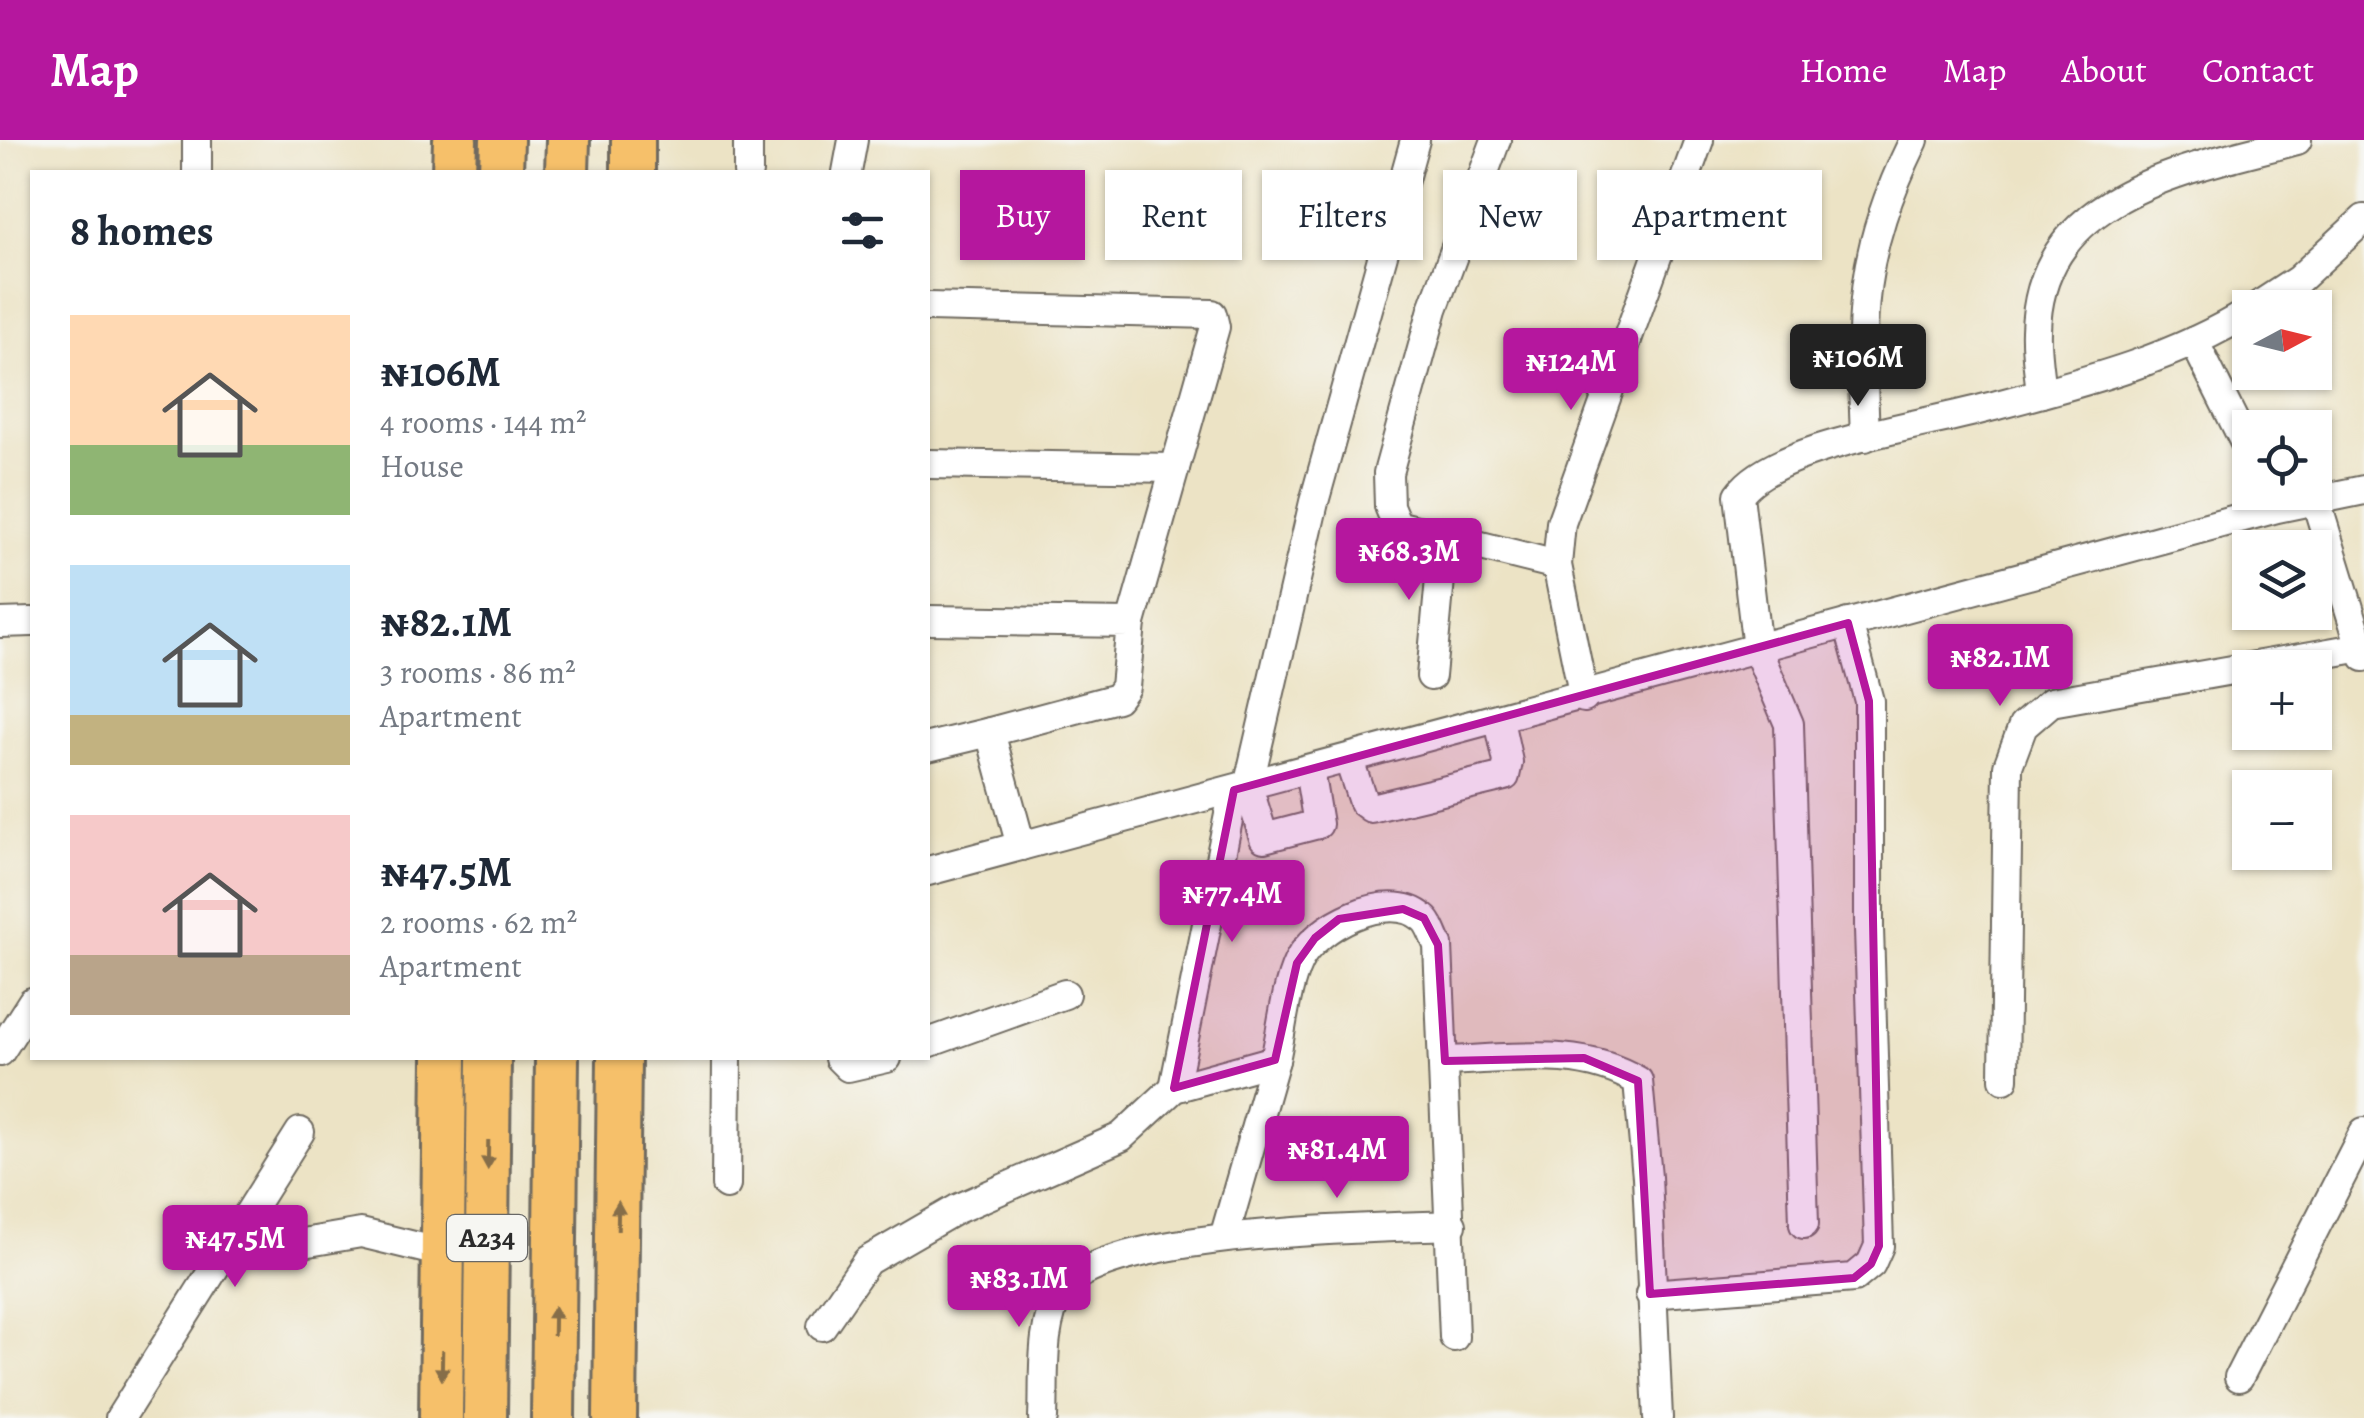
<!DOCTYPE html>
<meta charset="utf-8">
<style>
body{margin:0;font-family:Alegreya,serif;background:#f6f6f7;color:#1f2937;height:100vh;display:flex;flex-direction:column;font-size:38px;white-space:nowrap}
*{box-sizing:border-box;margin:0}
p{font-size:32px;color:#747a83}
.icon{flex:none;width:55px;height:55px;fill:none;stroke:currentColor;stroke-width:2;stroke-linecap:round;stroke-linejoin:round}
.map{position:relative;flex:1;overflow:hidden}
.drawer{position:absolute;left:30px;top:30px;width:900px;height:890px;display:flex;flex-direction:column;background:#fff;border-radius:0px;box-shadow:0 2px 8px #0004}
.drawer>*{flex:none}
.banner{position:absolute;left:960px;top:30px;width:950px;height:90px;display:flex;gap:20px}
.needle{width:65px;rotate:83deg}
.controls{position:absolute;left:2232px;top:150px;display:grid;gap:20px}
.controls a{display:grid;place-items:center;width:100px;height:100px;border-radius:0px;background:#fff;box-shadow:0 2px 8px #0004;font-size:50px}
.price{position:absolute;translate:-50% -85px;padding:0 22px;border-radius:10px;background:#b5179e;color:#fff;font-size:32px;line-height:65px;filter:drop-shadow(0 2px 5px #0008)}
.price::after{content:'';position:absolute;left:50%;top:60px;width:30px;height:22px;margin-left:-15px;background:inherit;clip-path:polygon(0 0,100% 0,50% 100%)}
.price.selected{background:#222;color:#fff}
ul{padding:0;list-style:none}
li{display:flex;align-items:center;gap:30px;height:250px;padding:0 40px}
li span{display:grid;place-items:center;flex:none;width:280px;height:200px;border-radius:0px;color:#555}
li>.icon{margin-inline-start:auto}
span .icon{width:120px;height:120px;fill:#fffc;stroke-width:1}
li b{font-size:42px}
h2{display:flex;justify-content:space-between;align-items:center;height:120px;padding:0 40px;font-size:42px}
.tag{padding:0 35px;border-radius:0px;background:#fff;box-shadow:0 2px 8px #0004;font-size:35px;line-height:90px}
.tag.selected{background:#b5179e;color:#fff}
header{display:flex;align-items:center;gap:60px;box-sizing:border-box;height:140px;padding:0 50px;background:#b5179e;color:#fff}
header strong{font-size:48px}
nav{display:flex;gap:55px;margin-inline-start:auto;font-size:35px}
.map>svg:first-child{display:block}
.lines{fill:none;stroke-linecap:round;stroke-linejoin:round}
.minor-casing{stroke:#6f6b61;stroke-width:32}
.highway-casing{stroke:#6f6b61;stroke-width:48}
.minor{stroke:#fff;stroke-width:28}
.highway{stroke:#f6c06b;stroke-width:42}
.oneway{fill:#866e48}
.marked{fill:#b5179e;fill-opacity:0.2;stroke:#b5179e;stroke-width:8;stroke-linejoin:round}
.labels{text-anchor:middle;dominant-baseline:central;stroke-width:9;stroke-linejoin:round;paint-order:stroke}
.shield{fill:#f6f6f2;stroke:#686867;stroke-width:2.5}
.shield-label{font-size:28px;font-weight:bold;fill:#2b2b2b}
</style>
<header>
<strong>Map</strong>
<nav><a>Home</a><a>Map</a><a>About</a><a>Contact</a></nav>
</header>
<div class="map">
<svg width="2364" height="1278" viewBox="0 0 2364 1278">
<rect width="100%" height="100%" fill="#f6f6f2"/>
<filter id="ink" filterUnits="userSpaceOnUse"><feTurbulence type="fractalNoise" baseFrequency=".01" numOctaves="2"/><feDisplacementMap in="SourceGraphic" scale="20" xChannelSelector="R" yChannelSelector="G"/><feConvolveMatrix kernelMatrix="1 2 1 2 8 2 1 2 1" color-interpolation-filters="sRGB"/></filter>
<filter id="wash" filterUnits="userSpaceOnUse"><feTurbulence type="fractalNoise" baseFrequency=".0048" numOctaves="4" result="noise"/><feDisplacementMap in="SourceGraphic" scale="40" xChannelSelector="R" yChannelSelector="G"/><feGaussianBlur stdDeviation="2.25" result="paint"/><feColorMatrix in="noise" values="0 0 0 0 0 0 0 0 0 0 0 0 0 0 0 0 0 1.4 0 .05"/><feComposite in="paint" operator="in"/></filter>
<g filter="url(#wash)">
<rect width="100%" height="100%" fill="#ece3c5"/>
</g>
<g filter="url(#ink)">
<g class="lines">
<defs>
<g id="minor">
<path d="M748,0V32"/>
<path d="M1496,0L1433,169L1388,333L1389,366L1397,385L1557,425"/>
<path d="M197,32V0"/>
<path d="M847,32L853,0"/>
<path d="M928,167L1212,174L1215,187L1131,483"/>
<path d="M2255,168L2298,140L2364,79"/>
<path d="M2194,201L2250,313"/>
<path d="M2041,253C2039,232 2035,211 2036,191C2039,51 2190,29 2297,0"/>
<path d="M1865,297C1860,172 1858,115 1914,0"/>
<path d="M928,324L1175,328"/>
<path d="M2316,361L2364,517"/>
<path d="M928,480L1131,483L1125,547L1117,558L990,592L1021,706"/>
<path d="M0,483L32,482"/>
<path d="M1431,536L1444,396"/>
<path d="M1584,558L1557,425L1561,383L1699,0"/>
<path d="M928,607L990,592"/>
<path d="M1349,620L1363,662L1371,668L1505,636L1508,622L1499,580"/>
<path d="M1309,630L1318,684L1264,698L1248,647L1314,362L1415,0"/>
<path d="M928,731L2277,368L2364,350"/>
<path d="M928,903L1065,854"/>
<path d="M0,912L32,862"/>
<path d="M839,918L848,927L887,918"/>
<path d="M1445,921C1511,919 1580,906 1638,941L1647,1037L1658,1278"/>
<path d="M2004,939L2008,626L2023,586L2051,562L2362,507"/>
<path d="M1174,948L1234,650"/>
<path d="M726,1045L727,918"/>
<path d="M1804,1084L1789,584L1757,509L1739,355C1773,305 1926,285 1986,268C2076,244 2171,221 2250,171"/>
<path d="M1225,1094L1275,920"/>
<path d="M297,1104L361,1093L443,1113"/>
<path d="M1650,1154L1854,1138L1871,1124L1879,1106L1869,789V561L1848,483"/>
<path d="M822,1186L867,1121L957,1069L1121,997L1174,948L1275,920C1282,890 1285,850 1298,822C1314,787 1389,748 1423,778C1430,783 1434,797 1438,805L1454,1197"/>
<path d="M2239,1237L2364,992"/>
<path d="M120,1278L300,992"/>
<path d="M1043,1278C1045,1238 1039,1186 1061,1151C1099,1090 1378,1088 1452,1085"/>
</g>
<g id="highway">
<path d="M454,32L455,0"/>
<path d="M501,32L502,0"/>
<path d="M567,32L568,0"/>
<path d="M633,32V0"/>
<path d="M441,1278L445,918"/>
<path d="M485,1278L489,918"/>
<path d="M553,1278L557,918"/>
<path d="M615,1278L619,918"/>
</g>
</defs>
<use href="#minor" class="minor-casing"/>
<use href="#highway" class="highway-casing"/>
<use href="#minor" class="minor"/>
<use href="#highway" class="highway"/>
</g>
<defs><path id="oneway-solid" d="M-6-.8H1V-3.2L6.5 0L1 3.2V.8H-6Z" transform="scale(2.5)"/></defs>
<g class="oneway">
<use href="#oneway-solid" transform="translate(488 1015) rotate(91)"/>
<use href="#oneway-solid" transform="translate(618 1076) rotate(-89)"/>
<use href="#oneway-solid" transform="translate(554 1181) rotate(-89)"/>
<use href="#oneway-solid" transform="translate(442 1225) rotate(91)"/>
</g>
</g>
<path class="marked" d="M1848,483L1869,561L1879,1106L1871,1124L1854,1138L1650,1154L1638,941L1584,918L1445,921L1438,805L1424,778L1403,769L1339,779L1315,798L1297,823L1275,920L1174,948L1234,650Z"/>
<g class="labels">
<rect class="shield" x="447" y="1075" width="80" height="46" rx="8"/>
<g class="shield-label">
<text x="487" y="1098">A234</text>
</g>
</g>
</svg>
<div class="controls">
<a><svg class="needle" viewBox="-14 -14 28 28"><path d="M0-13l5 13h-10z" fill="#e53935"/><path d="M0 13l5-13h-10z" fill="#747a83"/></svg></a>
<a><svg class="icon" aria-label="locate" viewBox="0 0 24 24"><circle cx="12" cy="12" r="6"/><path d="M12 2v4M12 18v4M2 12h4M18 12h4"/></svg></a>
<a><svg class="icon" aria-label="layers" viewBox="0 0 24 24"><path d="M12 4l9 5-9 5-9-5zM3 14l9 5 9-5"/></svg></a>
<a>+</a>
<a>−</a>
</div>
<b class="price selected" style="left:1858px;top:269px">₦106M</b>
<b class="price" style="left:1571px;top:273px">₦124M</b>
<b class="price" style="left:1409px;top:463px">₦68.3M</b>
<b class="price" style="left:2000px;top:569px">₦82.1M</b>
<b class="price" style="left:1232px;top:805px">₦77.4M</b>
<b class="price" style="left:1337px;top:1061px">₦81.4M</b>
<b class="price" style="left:235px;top:1150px">₦47.5M</b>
<b class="price" style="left:1019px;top:1190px">₦83.1M</b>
<div class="banner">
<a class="tag selected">Buy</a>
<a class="tag">Rent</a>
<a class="tag">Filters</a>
<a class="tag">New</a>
<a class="tag">Apartment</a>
</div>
<section class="drawer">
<h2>8 homes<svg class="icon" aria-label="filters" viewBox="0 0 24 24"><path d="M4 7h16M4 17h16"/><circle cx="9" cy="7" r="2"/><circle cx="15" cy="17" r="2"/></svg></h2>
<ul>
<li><span style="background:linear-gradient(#ffd9b3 65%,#8fb573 0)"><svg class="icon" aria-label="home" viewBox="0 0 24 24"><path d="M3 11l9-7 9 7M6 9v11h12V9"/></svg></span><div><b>₦106M</b><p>4 rooms · 144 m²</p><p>House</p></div></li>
<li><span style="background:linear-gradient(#bfe0f5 75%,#c2b280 0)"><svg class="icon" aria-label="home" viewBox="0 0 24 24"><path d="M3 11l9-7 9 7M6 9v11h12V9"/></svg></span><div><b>₦82.1M</b><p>3 rooms · 86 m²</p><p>Apartment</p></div></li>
<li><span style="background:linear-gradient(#f6c9c9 70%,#b9a48a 0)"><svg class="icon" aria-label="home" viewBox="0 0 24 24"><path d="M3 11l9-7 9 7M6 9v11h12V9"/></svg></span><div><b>₦47.5M</b><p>2 rooms · 62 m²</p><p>Apartment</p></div></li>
</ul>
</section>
</div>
